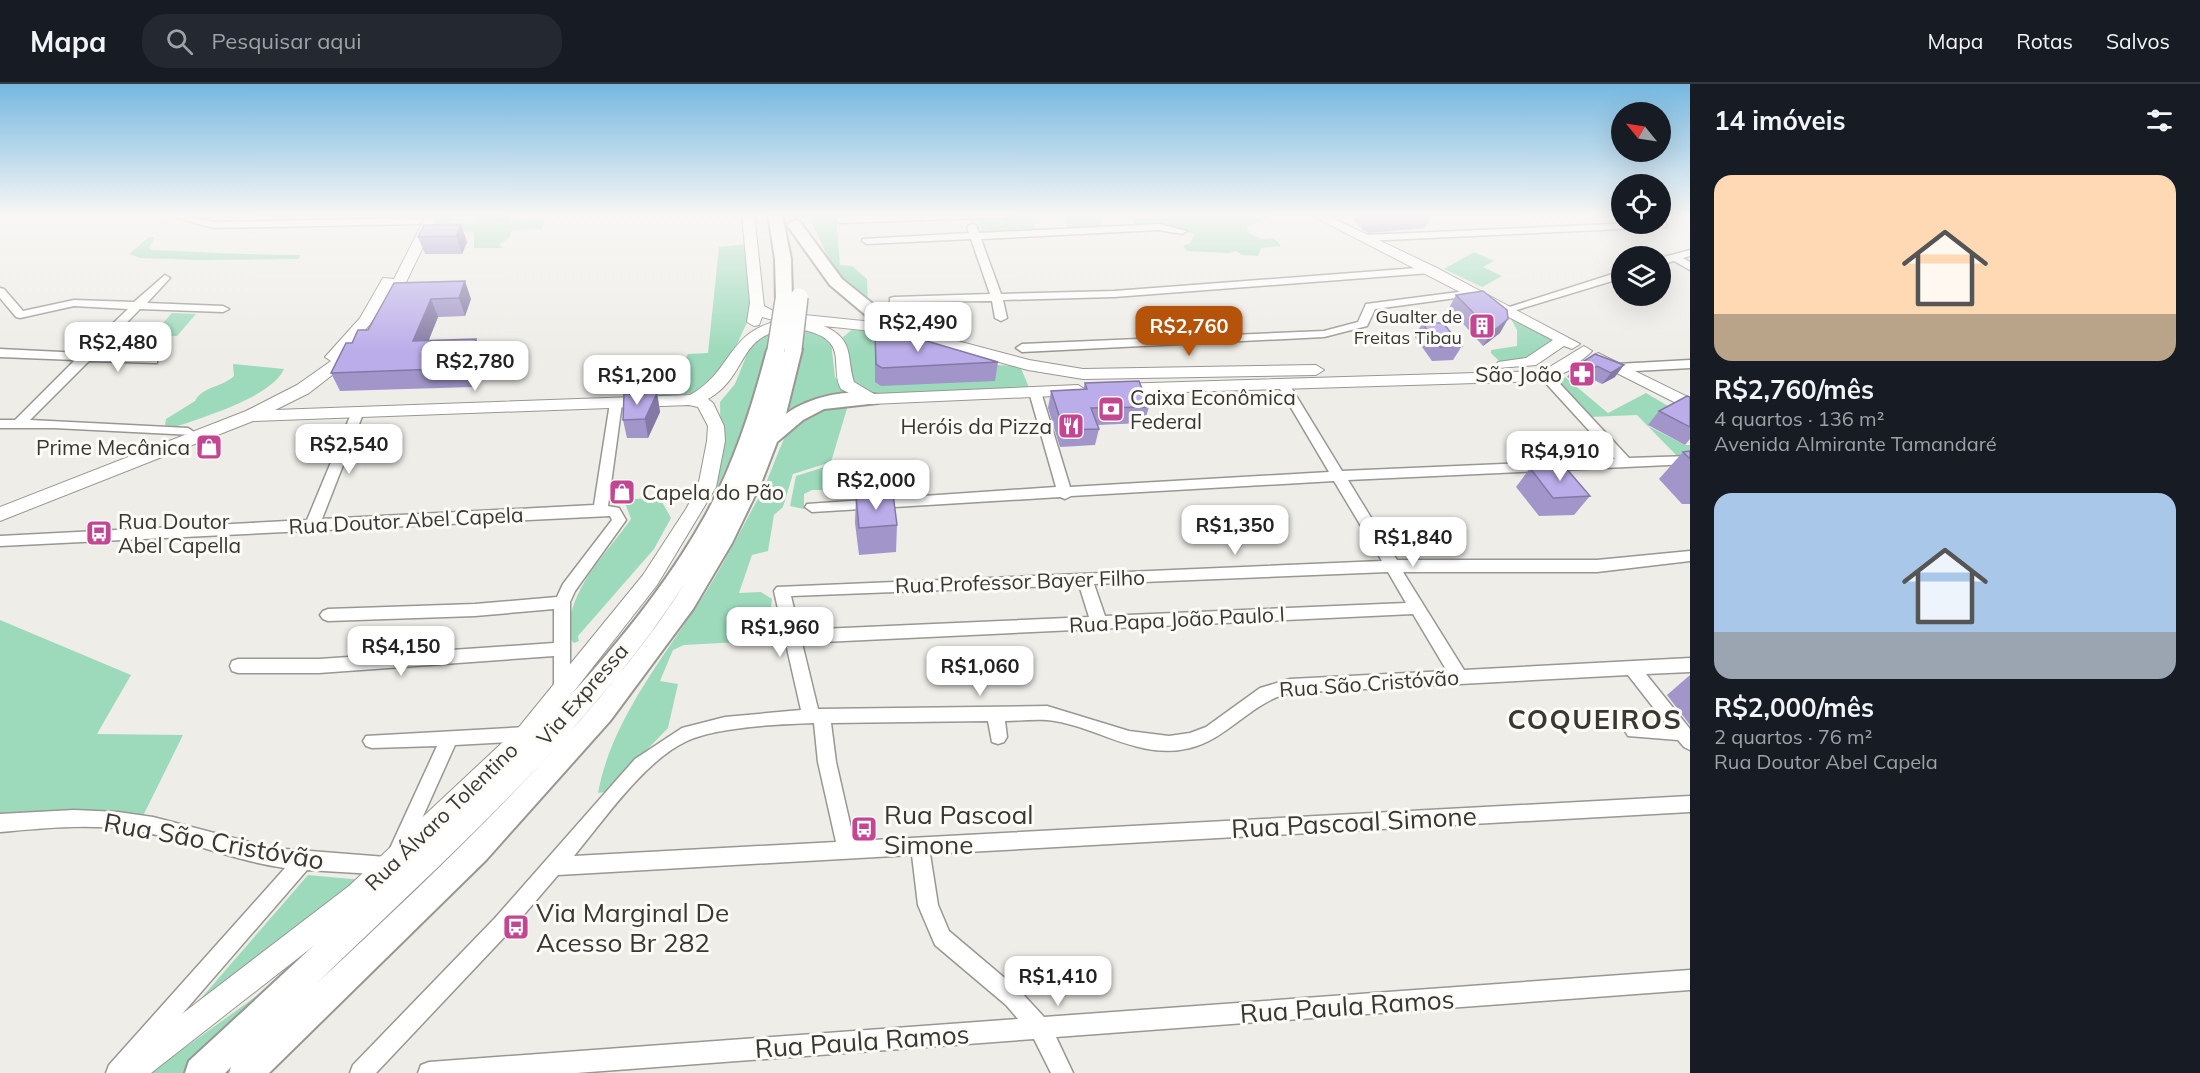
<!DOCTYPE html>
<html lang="pt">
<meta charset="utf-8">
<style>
body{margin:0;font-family:Mulish,sans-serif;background:#242831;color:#f1f3f6;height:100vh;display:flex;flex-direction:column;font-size:22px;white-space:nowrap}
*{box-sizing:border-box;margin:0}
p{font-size:20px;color:#9ea1a6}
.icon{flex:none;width:33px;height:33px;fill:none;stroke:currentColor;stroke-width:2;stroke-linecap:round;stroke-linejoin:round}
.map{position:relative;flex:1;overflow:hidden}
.sheet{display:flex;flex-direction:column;background:#171b24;width:510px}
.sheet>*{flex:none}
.needle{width:39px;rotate:300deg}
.tools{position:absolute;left:1611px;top:18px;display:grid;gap:12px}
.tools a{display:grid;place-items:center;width:60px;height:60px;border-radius:50%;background:#171b24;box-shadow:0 6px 24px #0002;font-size:30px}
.price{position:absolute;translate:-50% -51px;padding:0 14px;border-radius:12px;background:#fff;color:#222;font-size:20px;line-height:39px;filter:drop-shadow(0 2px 3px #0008)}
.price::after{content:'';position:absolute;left:50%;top:36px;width:18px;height:14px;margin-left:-9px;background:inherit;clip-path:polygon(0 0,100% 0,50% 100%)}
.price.active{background:#b45309;color:#fff}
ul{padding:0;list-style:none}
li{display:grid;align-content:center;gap:12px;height:318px;padding:0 24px}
li span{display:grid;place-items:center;height:186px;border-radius:18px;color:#555}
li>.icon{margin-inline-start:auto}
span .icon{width:108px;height:108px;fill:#fffc;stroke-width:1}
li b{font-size:26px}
h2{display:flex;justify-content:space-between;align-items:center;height:72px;padding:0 24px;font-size:26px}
header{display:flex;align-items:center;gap:36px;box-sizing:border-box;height:84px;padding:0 30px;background:#171b24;border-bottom:2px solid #363941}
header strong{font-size:28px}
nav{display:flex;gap:33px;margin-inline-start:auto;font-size:21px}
.search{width:420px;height:54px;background:#242831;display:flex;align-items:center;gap:15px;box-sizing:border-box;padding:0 21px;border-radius:24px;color:#9ea1a6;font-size:22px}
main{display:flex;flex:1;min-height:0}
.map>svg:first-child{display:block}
.green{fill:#9ddabc}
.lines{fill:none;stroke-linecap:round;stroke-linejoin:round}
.minor-casing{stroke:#989792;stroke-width:3}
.major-casing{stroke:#989792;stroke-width:2}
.highway-casing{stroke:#989792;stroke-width:4}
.minor{fill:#fff;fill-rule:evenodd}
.major{fill:#fff;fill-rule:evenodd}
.highway{fill:#fff;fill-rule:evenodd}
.highway-bridge-casing{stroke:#989792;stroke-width:20;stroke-linecap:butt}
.highway-bridge{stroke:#fff;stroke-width:17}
.wall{fill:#a195c9}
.shaded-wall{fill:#8379a4}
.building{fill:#bbadea;stroke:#8379a4;stroke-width:1.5}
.labels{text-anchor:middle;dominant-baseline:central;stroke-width:6;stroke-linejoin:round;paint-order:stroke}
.far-poi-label{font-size:18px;fill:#373735;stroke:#fcfbf6;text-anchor:end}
.poi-label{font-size:21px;fill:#373735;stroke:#fcfbf6;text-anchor:end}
.street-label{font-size:21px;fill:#373735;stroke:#fcfbf6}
.near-poi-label{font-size:26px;fill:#373735;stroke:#fcfbf6;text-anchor:start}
.near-street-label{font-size:26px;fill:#373735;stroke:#fcfbf6}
.district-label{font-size:27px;font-weight:bold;letter-spacing:1.5px;fill:#3a3834;stroke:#fcfbf6}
</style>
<header>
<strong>Mapa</strong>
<div class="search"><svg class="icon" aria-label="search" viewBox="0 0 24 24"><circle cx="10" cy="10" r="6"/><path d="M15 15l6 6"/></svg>Pesquisar aqui</div>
<nav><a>Mapa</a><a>Rotas</a><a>Salvos</a></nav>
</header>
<main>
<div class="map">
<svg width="1690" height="989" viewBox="0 0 1690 989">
<rect width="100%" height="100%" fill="#efede8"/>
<g class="green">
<path d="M444,130H461L449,139L473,140L480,133L510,134V141L512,136L545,135L542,145L512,146L510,153L499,161L504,164H474V148L437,146L434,142Z"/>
<path d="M808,130H836L840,181L852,182L867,195L868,221L897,223V239L866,222L836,191Z"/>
<path d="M1099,130L1103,143L1069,147L1063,131Z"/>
<path d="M1129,130H1255L1261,137L1247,142L1249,149L1261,155L1274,154L1281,162L1261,164L1258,172L1242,171L1236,167L1229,169L1187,167L1183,162L1190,159L1195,150L1178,145L1138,146Z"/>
<path d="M1030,132L1037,148L983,150L977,134Z"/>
<path d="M149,153H155L149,164L152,166C202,168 250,171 301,171L298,175L197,176L140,174L129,170Z"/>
<path d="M745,160L752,228L728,279L698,309L627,314L628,303L671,301L688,270L708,269L719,163Z"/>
<path d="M1474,168L1494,177L1483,183L1502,192L1482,203L1444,185Z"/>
<path d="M172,229L196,230L177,252L152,251Z"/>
<path d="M1511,235L1555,257L1527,276L1499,277L1491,269V266L1517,262V246Z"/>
<path d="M773,244L760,300L745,343L714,410L721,374L720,318L735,300L753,255Z"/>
<path d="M854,244L889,249L996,281L1020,282L1028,301L1027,304L874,310L852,299L843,253Z"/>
<path d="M805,246H813L831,258L835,293L849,311L805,318L788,330Z"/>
<path d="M233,280L284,285C272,312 211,330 184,340L174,343L165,341L166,335L195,317C203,302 223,303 234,292Z"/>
<path d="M1565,293L1608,329L1646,309L1675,326L1648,342L1685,361H1690V373H1678L1637,331L1590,333L1557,299Z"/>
<path d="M849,318L831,378L793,390L783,423L774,431L768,467L752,471L739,509L761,508L772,515L770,531L780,556L684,561L673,566L660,597L678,600L668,644L606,708L598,709C610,643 655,584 692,529C718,492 738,451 760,411C771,393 784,345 797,334C811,322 831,321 849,318Z"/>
<path d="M837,379V406H812L804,410V425L790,422L796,392Z"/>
<path d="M648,414L662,418L671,434L654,465L578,552L579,557L574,559L568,553C569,503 604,473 631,435L624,416Z"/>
<path d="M0,536L131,591L97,650L183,651L142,734L125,728L0,736Z"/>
<path d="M308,791L362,796L190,927Z"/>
<path d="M266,905L185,989H150Z"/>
</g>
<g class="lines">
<defs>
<g id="minor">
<path d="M163,130H179L214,138L419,134L424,137L419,140L214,144Z"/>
<path d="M935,130H1011L1006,133L840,139L835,136L840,133Z"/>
<path d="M1660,138L1666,139V143L1365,157L1360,154L1365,151Z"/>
<path d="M972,140L976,141L979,149L1159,140L1187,147L1182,150L1159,146L981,155L1001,210L1114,207L1430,183L1435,186L1430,189L1114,213L1003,216L1007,234L1001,237L995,234L992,217L890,218V214L894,213L990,210L971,155L867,160L862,157L863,155L969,149L967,143Z"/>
<path d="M1690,166V172L1683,174L1690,178V186L1674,177L1660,181V174Z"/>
<path d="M1622,187V194L1510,228H1502L1500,226Z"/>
<path d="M165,191L170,194L147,219L223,222L229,225L223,228L140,225L96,270L153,272L157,273V279L89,277L30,336L188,344L194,348L193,351L54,344H0V336H15L75,276L0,273V265L82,269L128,225L74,222L20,234L16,233L0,214V204L4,205L23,227L74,216L134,218Z"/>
<path d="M1474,206L1480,209L1478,211L1375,225L1367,242L1324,253L1022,268L1016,264L1022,260L1324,247L1358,238L1366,220Z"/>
<path d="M1690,276V284L1617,288L1611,284L1617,280Z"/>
<path d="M1546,288L1550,289L1629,374L1690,372V380L1348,396L1397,476H1597L1690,467V477L1597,488H1403L1464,586L1690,574V588L1646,590L1690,645V666L1684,663L1678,656L1628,652L1625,647L1628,642L1634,640L1667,641L1628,591L1290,609C1251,618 1229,654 1190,664C1138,677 1096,641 1047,636C1033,635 1019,637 1005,637L1007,653L1004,658L998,660L992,658L988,637L831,639L836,678L854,757L1690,712V728L930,770L938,821L949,847L1020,907L1044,933L1690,886V906L1056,953L1073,989H1051L1034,955L576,989H418L421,981L429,978L1018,935L1006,921L935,861L918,821L912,771L558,791L509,848L376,989H350L353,981L495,834L635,675L682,644L725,633L801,626L774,507L777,503L1382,477L1334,397L1071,412L1065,415L1060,413L812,428L805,423L807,420L1056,403L1029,308L1035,304L1041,308L1070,403L1329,388L1277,300L1283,296L1289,300L1342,387L1615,375L1542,295V289ZM1388,488L1406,519L1105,532L1094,500ZM1079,501L1089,533L799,546L791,512ZM1413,530L1447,587L1290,595L1260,604L1206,643L1190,649L1169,652L1129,647L1047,622L818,625L802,559ZM814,639L818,678L836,758L574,772C604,736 644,677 687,657C716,643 781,640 814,639Z"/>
<path d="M616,315L622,319L608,422L619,424L626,436L575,507L570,518V606L568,611L562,613L556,611L554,606V572L319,589H238L232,587L230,582L232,577L238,575H319L554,559V525L475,532L328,537L323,535L320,531L323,527L328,525L475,520L557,513L563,500L612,436L610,432L0,462V452L307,436L351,330L357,326L363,330L322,435L594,421L610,319Z"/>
<path d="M527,643L533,645L536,650L533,655L527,657L455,661L398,788L391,791L307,786L131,989H106L109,981L285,784C234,777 188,756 138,747C92,739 46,744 0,748V730L74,726L118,728L153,733L272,764L386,773L437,662L372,664L366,662L363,657L366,652Z"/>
</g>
<g id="major">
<path d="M427,130H439L395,221L388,225L381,222L371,239L349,264L358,265L361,268L358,271L309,309L275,326L690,311C732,288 726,250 777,237L762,233L759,241L754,242L747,238L750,219L742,130H754L764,222L775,228L893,240L1029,276L1083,285L1316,281L1324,286L1316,291L1083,295L1028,286L892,249L824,242C855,256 846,272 854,298L874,310L1078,301L1086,306L1078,311L871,320L841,305C833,291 840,272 831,260C825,252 812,247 802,246C735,242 752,290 708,315L713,319L724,342L725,357L716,403L657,501L535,657L367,820L151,989H114L118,979L349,802L519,643L643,491L686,425L698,403L707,357L708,342L698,323L689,321L253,337L0,437V423L246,327L297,301L331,277L325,273L360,234L383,194L394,195Z"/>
<path d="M1309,130H1324L1435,183L1580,260L1572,265L1564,262L1536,281L1498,284L1496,281L1498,278L1526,274L1553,256Z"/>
<path d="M1584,262L1592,267L1589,270L1568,287L1546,297L1117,310L1109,305L1117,300L1543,287Z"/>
<path d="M1598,269L1690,314V326L1593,277L1590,274Z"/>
</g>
<g id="highway">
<path d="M768,130H782L791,175L792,216L784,221L776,216L775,175Z"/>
<path d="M795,136L800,138L842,195L899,241L902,245L899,249H887L830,201L787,141Z"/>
<path d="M793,260L802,265L786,330C809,313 850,304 878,311L880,315L878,319L824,325L803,336L777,358L762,397L732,459L693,525L610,637L486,776L269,989H229L231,983L225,989H185L189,977C273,900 356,822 438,744C534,652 640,549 705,432C734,380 752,323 767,266L776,261L784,265ZM685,499C651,554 609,603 567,651C489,738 403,819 317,899C446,774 587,651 685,499Z"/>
</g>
</defs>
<use href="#minor" class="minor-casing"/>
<use href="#major" class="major-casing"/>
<use href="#highway" class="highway-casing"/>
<use href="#minor" class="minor"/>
<use href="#major" class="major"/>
<use href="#highway" class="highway"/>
<defs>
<g id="highway-bridge">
<path d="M793,265L799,213"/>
<path d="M776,266L784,216"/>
</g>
</defs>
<use href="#highway-bridge" class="highway-bridge-casing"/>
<use href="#highway-bridge" class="highway-bridge"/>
</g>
<g class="wall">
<path d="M1357,130H1433L1425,144L1368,149L1363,146L1354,137Z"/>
<path d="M461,141L467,158L462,170H425L418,153Z"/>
<path d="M394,199L471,215L465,232L438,233L428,257L483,274L473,303L340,307L331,289L352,259L368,246Z"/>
<path d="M1456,211L1500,249L1483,262L1449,224Z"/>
<path d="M1422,239L1462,262L1453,276L1432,277L1415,253Z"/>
<path d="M875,249L998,278L995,297L881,302L875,298Z"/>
<path d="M1595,270L1615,293L1602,300L1588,293L1579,299L1567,293L1576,282Z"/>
<path d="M1085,299L1149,323L1144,339L1097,341L1099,345L1095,361L1060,363L1048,324L1051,307L1083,306Z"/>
<path d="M657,309L660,328L648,354H627L623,336Z"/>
<path d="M1690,313V355L1685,361L1648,341L1659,327Z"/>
<path d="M1690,367V420H1682L1659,395L1683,368Z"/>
<path d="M1530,384L1590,412L1574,431L1539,432L1516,403Z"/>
<path d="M856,412L897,441L896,468L859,471L855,439Z"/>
<path d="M1690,591V641L1667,611Z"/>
</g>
<g class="shaded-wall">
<path d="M461,141L467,158L462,170L456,152Z"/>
<path d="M465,197L471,215L465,232L459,214Z"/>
<path d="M431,215L438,233L421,276L413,257Z"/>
<path d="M1508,235L1500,249L1483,262L1492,248Z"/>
<path d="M476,255L483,274L473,303L466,284Z"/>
<path d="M1624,281L1615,293L1602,300L1611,289Z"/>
<path d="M1597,282L1588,293L1579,299L1587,288Z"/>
<path d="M657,309L660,328L648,354L645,335Z"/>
</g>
<g class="building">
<path d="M424,141H461L456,152L418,153Z"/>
<path d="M465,197L459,214L431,215L413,257L476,255L466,284L331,289L346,259H352L358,246H368L394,199Z"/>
<path d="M1483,207L1507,226L1508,235L1492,248L1456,211Z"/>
<path d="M1422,239H1443L1462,262L1440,263Z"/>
<path d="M875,249L903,250L998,278L882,284L876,280Z"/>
<path d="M1595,270L1624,281L1611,289L1597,282L1587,288L1576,282Z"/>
<path d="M1139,297L1149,323L1091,324L1099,345L1064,346L1051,307L1087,305L1085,299Z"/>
<path d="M657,309L645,335L623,336L624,310Z"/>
<path d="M1687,312L1690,313V343L1659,327Z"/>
<path d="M1690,367V375L1683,368Z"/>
<path d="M1565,383L1590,412L1553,414L1530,384Z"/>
<path d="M893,410L897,441L859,444L856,412Z"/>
</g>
<linearGradient id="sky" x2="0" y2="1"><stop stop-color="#76b8e0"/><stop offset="0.49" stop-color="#f8f7f5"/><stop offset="1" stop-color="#f8f7f5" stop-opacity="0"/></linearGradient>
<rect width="1690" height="268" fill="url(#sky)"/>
<defs>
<symbol id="building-square" viewBox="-11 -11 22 22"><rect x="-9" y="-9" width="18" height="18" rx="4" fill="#c44591" stroke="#fcfbf6"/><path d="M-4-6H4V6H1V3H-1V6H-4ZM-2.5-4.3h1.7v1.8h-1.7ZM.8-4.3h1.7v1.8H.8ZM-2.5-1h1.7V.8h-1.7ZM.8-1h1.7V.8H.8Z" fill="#fff"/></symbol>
<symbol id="pharmacy-square" viewBox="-11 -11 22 22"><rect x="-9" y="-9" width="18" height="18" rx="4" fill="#c44591" stroke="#fcfbf6"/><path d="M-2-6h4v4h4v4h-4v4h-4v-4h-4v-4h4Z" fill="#fff"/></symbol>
<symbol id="bank-square" viewBox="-11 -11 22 22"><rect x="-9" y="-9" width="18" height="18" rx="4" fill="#c44591" stroke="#fcfbf6"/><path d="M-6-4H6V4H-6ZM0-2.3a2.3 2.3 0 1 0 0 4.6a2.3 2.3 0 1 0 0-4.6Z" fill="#fff"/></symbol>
<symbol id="restaurant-square" viewBox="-11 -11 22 22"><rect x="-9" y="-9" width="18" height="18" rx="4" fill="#c44591" stroke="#fcfbf6"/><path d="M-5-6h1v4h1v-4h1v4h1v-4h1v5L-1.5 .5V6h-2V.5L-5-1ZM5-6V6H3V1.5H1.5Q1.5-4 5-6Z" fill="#fff"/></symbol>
<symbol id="shop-square" viewBox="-11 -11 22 22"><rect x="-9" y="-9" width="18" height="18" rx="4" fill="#c44591" stroke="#fcfbf6"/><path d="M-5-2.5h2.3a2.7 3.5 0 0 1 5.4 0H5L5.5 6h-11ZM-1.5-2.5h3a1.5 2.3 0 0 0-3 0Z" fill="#fff"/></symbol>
<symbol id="bus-square" viewBox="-11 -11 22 22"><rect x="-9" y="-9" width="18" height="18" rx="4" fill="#c44591" stroke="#fcfbf6"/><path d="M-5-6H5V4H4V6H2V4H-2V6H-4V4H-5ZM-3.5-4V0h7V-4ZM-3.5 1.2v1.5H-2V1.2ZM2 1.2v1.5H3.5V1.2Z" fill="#fff"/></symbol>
</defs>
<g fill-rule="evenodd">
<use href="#building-square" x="1467" y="227" width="30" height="30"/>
<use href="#pharmacy-square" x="1567" y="275" width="30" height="30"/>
<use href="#bank-square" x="1096" y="310" width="30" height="30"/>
<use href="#restaurant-square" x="1056" y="327" width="30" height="30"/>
<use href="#shop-square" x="194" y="348" width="30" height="30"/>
<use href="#shop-square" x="607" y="393" width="30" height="30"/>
<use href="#bus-square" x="84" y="434" width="30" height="30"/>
<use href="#bus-square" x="849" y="730" width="30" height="30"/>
<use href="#bus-square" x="501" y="828" width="30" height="30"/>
</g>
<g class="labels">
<g class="far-poi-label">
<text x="1462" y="232">Gualter de<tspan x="1462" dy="21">Freitas Tibau</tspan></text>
</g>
<g class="poi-label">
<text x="1562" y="290">São João</text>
<text x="1130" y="313" text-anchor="start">Caixa Econômica<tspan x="1130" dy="24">Federal</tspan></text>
<text x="1052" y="342">Heróis da Pizza</text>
<text x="190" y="363">Prime Mecânica</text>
<text x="642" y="408" text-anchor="start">Capela do Pão</text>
<text x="118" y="437" text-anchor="start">Rua Doutor<tspan x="118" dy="24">Abel Capella</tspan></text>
</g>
<g class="street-label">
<text transform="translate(406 436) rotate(-3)">Rua Doutor Abel Capela</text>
<text transform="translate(1020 497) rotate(-2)">Rua Professor Bayer Filho</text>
<text transform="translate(1177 535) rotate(-3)">Rua Papa João Paulo I</text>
<text transform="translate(1369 599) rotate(-4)">Rua São Cristóvão</text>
<text transform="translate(582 610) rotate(-49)">Via Expressa</text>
<text transform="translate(441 732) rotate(-44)">Rua Álvaro Tolentino</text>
</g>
<g class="near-poi-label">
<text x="884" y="730">Rua Pascoal<tspan x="884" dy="30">Simone</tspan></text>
<text x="536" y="828">Via Marginal De<tspan x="536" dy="30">Acesso Br 282</tspan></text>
</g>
<g class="near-street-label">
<text transform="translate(1354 738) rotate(-3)">Rua Pascoal Simone</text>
<text transform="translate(214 757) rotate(10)">Rua São Cristóvão</text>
<text transform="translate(1347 922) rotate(-4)">Rua Paula Ramos</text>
<text transform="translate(862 957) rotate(-4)">Rua Paula Ramos</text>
</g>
<g class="district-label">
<text x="1595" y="635">COQUEIROS</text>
</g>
</g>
</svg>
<div class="tools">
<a><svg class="needle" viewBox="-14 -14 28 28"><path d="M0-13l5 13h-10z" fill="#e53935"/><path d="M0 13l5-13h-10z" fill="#9ea1a6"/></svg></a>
<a><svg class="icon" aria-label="locate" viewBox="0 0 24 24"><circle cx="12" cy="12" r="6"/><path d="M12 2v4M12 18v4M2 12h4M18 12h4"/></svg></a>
<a><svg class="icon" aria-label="layers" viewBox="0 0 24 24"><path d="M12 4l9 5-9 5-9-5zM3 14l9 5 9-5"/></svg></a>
</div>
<b class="price" style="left:918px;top:269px">R$2,490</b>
<b class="price active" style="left:1189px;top:273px">R$2,760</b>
<b class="price" style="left:118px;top:289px">R$2,480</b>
<b class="price" style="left:475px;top:308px">R$2,780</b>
<b class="price" style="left:637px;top:322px">R$1,200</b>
<b class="price" style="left:349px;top:391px">R$2,540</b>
<b class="price" style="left:1560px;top:398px">R$4,910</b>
<b class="price" style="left:876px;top:427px">R$2,000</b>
<b class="price" style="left:1235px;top:472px">R$1,350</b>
<b class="price" style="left:1413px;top:484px">R$1,840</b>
<b class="price" style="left:780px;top:574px">R$1,960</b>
<b class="price" style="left:401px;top:593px">R$4,150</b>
<b class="price" style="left:980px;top:613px">R$1,060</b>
<b class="price" style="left:1058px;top:923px">R$1,410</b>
</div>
<section class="sheet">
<h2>14 imóveis<svg class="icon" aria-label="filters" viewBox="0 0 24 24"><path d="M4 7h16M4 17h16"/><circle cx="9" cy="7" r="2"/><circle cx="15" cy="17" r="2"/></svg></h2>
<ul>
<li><span style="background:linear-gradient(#ffd9b3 75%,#b9a48a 0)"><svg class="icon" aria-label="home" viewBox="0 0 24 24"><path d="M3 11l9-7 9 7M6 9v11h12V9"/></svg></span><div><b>R$2,760/mês</b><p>4 quartos · 136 m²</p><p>Avenida Almirante Tamandaré</p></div></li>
<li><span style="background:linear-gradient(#a9c7e8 75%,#9aa5b1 0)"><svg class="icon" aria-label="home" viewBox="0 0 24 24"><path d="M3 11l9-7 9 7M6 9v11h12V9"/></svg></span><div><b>R$2,000/mês</b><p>2 quartos · 76 m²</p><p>Rua Doutor Abel Capela</p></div></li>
</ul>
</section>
</main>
